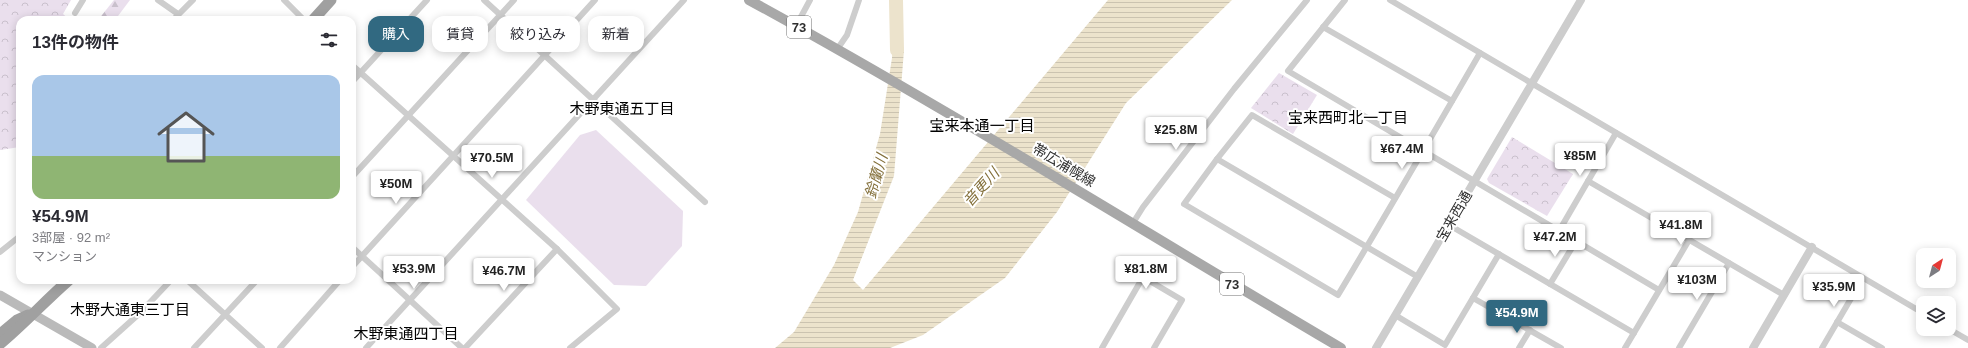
<!DOCTYPE html>
<html lang="ja">
<meta charset="utf-8">
<style>
body{margin:0;font-family:Arial,"Noto Sans JP",sans-serif;background:#f2f2f3;color:#2b2b33;height:100vh;display:flex;flex-direction:column;font-size:15px;white-space:nowrap}
*{box-sizing:border-box;margin:0}
p{font-size:13px;color:#7c7c81}
.icon{flex:none;width:22px;height:22px;fill:none;stroke:currentColor;stroke-width:2;stroke-linecap:round;stroke-linejoin:round}
.map{position:relative;flex:1;overflow:hidden}
.side{position:absolute;left:16px;top:16px;width:340px;height:268px;display:flex;flex-direction:column;background:#fff;border-radius:12px;box-shadow:0 2px 10px #0003}
.side>*{flex:none}
.hud{position:absolute;left:368px;top:16px;width:380px;height:36px;display:flex;gap:8px}
.needle{width:26px;rotate:36deg}
.controls{position:absolute;left:1916px;top:248px;display:grid;gap:8px}
.controls a{display:grid;place-items:center;width:40px;height:40px;border-radius:8px;background:#fff;box-shadow:0 2px 10px #0003;font-size:20px}
.price{position:absolute;translate:-50% -34px;padding:0 9px;border-radius:4px;background:#fff;color:#222;font-size:13px;line-height:26px;filter:drop-shadow(0 1px 2px #0008)}
.price::after{content:'';position:absolute;left:50%;top:24px;width:12px;height:9px;margin-left:-6px;background:inherit;clip-path:polygon(0 0,100% 0,50% 100%)}
.price.selected{background:#316981;color:#fff}
ul{padding:0;list-style:none}
li{display:grid;align-content:center;gap:8px;height:212px;padding:0 16px}
li+li{border-top:1px solid #e1e1e2}
li span{display:grid;place-items:center;height:124px;border-radius:12px;color:#555}
li>.icon{margin-inline-start:auto}
span .icon{width:72px;height:72px;fill:#fffc;stroke-width:1}
li b{font-size:17px}
h2{display:flex;justify-content:space-between;align-items:center;height:48px;padding:0 16px;font-size:17px}
.tag{padding:0 14px;border-radius:12px;background:#fff;box-shadow:0 2px 10px #0003;font-size:14px;line-height:36px}
.tag.selected{background:#316981;color:#fff}
.map>svg:first-child{display:block}
.forest{fill:url(#forest-firs)}
.park{fill:url(#park-crowns)}
.garden{fill:#eadfed}
.water{fill:url(#water-rules)}
.lines{fill:none;stroke-linecap:round;stroke-linejoin:round}
.river{stroke:#ece3cc;stroke-width:14}
.minor{stroke:#cdcdcd;stroke-width:6}
.tertiary{stroke:#cdcdcd;stroke-width:8}
.secondary{stroke:#bababa;stroke-width:9}
.primary{stroke:#a8a8a8;stroke-width:10}
.trunk{stroke:#a0a0a0;stroke-width:11}
.labels{text-anchor:middle;dominant-baseline:central;stroke-width:4;stroke-linejoin:round;paint-order:stroke}
.shield{fill:#fff;stroke:#6e6e6e;stroke-width:1}
.shield-label{font-size:13px;font-weight:bold;fill:#303030}
.street-label{font-size:14px;fill:#303030;stroke:#fff}
.neighbourhood-label{font-size:15px;fill:#000;stroke:#fff}
.water-label{font-size:15px;font-style:italic;fill:#84703b;stroke:#fff}
</style>
<div class="map">
<svg width="1968" height="348" viewBox="0 0 1968 348">
<defs>
<pattern id="forest-firs" width="22" height="20" patternUnits="userSpaceOnUse"><rect width="22" height="20" fill="#eadfed"/><path d="M5 1l3.5 6h-7zM16 11l3.5 6h-7z" fill="#c9c0cc"/></pattern>
<pattern id="park-crowns" width="20" height="18" patternUnits="userSpaceOnUse"><rect width="20" height="18" fill="#eadfed"/><path d="M2 6a3 3 0 1 1 6 0M12 15a3 3 0 1 1 6 0" fill="none" stroke="#c9c0cc"/></pattern>
<pattern id="water-rules" width="6" height="5" patternUnits="userSpaceOnUse"><rect width="6" height="5" fill="#ece3cc"/><path d="M0 2.5h6" fill="none" stroke="#cbc3b0"/></pattern>
</defs>
<rect width="100%" height="100%" fill="#fff"/>
<path class="forest" d="M114,0H130L115,20H98Z"/>
<g class="park">
<path d="M0,0H71L63,14L70,20H20V147L0,150Z"/>
<path d="M1279,73L1317,95L1293,134L1251,108Z"/>
<path d="M1512,137L1573,174L1547,216L1489,183L1487,179Z"/>
</g>
<path class="garden" d="M596,130L683,211L682,246L646,286L614,285L526,200L580,135Z"/>
<path class="water" d="M1108,0H1232L1126,103L1057,212L1005,278L923,335L890,348H775L794,332L834,265L858,212L880,134L892,58L893,32L898,28L904,50L894,176L853,280L863,290Z"/>
<g class="lines">
<path class="river" d="M896,0L897,50"/>
<g class="minor">
<path d="M158,0L178,14"/>
<path d="M284,0L304,20"/>
<path d="M484,0L705,202"/>
<path d="M1345,0L1288,71L1659,290"/>
<path d="M1390,0L1923,313"/>
<path d="M75,13L83,0"/>
<path d="M173,20L193,0"/>
<path d="M796,26L810,0"/>
<path d="M1323,27L1452,101"/>
<path d="M838,48L847,35L859,0"/>
<path d="M352,65L557,249L617,309L570,348"/>
<path d="M352,82L427,0"/>
<path d="M1217,159L1252,115L1395,198"/>
<path d="M352,177L514,0"/>
<path d="M1588,181L1784,295"/>
<path d="M1133,223L1143,207L1234,89L1307,0"/>
<path d="M1449,225L1634,333"/>
<path d="M1559,231L1616,133"/>
<path d="M352,247L462,348"/>
<path d="M0,252L20,236"/>
<path d="M352,267L595,0"/>
<path d="M1418,277L1217,159L1184,204L1338,295C1386,215 1433,134 1480,53"/>
<path d="M187,280L262,348"/>
<path d="M1550,284L1576,241"/>
<path d="M1473,298L1561,348"/>
<path d="M1395,315L1445,345L1499,254"/>
<path d="M1837,322L1882,348"/>
<path d="M1949,329L1968,340"/>
<path d="M101,348L140,313L171,280"/>
<path d="M194,348L257,280"/>
<path d="M280,348L340,280"/>
<path d="M366,348L684,0"/>
<path d="M465,348L557,249"/>
<path d="M1102,348L1143,277L1182,300L1154,348"/>
<path d="M1519,348L1530,330"/>
<path d="M1625,348L1689,240"/>
<path d="M1679,348L1729,263"/>
<path d="M1822,348L1863,278"/>
</g>
<g class="tertiary">
<path d="M1376,348L1581,0"/>
<path d="M1753,348L1812,247"/>
</g>
<path class="secondary" d="M0,295L92,348"/>
<path class="primary" d="M749,0C950,110 1144,232 1341,348"/>
<g class="trunk">
<path d="M313,20L331,0"/>
<path d="M0,334L17,320L28,315"/>
<path d="M0,344C24,324 45,301 69,280"/>
</g>
</g>
<g class="labels">
<g class="shield">
<rect x="787" y="16" width="24" height="22" rx="3"/>
<rect x="1220" y="273" width="24" height="22" rx="3"/>
</g>
<g class="shield-label">
<text x="799" y="27">73</text>
<text x="1232" y="284">73</text>
</g>
<g class="street-label">
<text transform="translate(1064 165) rotate(31)">帯広浦幌線</text>
<text transform="translate(1454 216) rotate(-60)">宝来西通</text>
</g>
<g class="neighbourhood-label">
<text x="622" y="108">木野東通五丁目</text>
<text x="1348" y="117">宝来西町北一丁目</text>
<text x="982" y="125">宝来本通一丁目</text>
<text x="130" y="309">木野大通東三丁目</text>
<text x="406" y="333">木野東通四丁目</text>
</g>
<g class="water-label">
<text transform="translate(876 176) rotate(-74)">鈴蘭川</text>
<text transform="translate(981 187) rotate(-48)">音更川</text>
</g>
</g>
</svg>
<div class="controls">
<a><svg class="needle" viewBox="-14 -14 28 28"><path d="M0-13l5 13h-10z" fill="#e53935"/><path d="M0 13l5-13h-10z" fill="#7c7c81"/></svg></a>
<a><svg class="icon" aria-label="layers" viewBox="0 0 24 24"><path d="M12 4l9 5-9 5-9-5zM3 14l9 5 9-5"/></svg></a>
</div>
<b class="price" style="left:1176px;top:151px">¥25.8M</b>
<b class="price" style="left:1402px;top:170px">¥67.4M</b>
<b class="price" style="left:1580px;top:177px">¥85M</b>
<b class="price" style="left:492px;top:179px">¥70.5M</b>
<b class="price" style="left:396px;top:205px">¥50M</b>
<b class="price" style="left:1681px;top:246px">¥41.8M</b>
<b class="price" style="left:1555px;top:258px">¥47.2M</b>
<b class="price" style="left:414px;top:290px">¥53.9M</b>
<b class="price" style="left:1146px;top:290px">¥81.8M</b>
<b class="price" style="left:504px;top:292px">¥46.7M</b>
<b class="price" style="left:1697px;top:301px">¥103M</b>
<b class="price" style="left:1834px;top:308px">¥35.9M</b>
<b class="price selected" style="left:1517px;top:334px">¥54.9M</b>
<div class="hud">
<a class="tag selected">購入</a>
<a class="tag">賃貸</a>
<a class="tag">絞り込み</a>
<a class="tag">新着</a>
</div>
<section class="side">
<h2>13件の物件<svg class="icon" aria-label="filters" viewBox="0 0 24 24"><path d="M4 7h16M4 17h16"/><circle cx="9" cy="7" r="2"/><circle cx="15" cy="17" r="2"/></svg></h2>
<ul>
<li><span style="background:linear-gradient(#a9c7e8 65%,#8fb573 0)"><svg class="icon" aria-label="home" viewBox="0 0 24 24"><path d="M3 11l9-7 9 7M6 9v11h12V9"/></svg></span><div><b>¥54.9M</b><p>3部屋 · 92 m²</p><p>マンション</p></div></li>
</ul>
</section>
</div>
